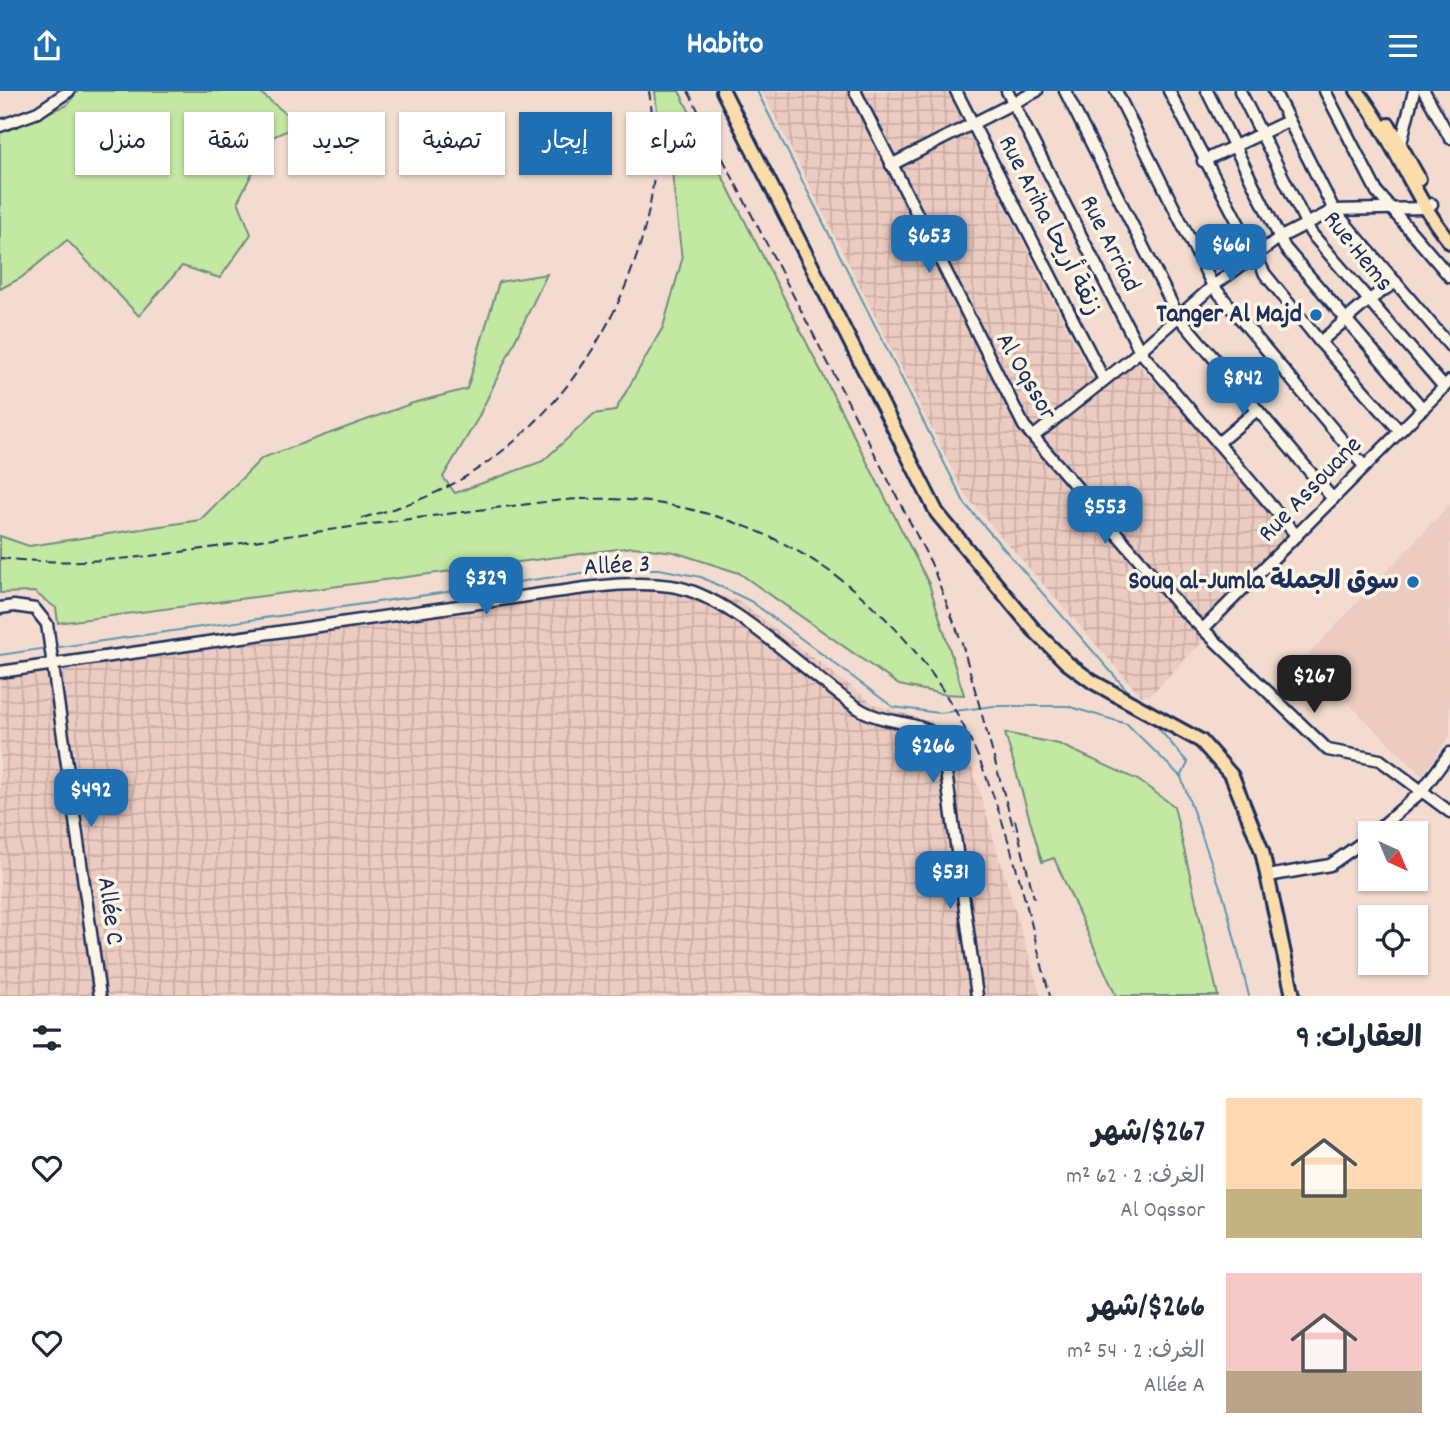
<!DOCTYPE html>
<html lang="ar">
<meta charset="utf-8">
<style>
body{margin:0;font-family:Dekko,"Playpen Sans Arabic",sans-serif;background:#f6f6f7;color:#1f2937;direction:rtl;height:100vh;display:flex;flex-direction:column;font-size:26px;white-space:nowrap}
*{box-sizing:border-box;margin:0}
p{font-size:23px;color:#747a83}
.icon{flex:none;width:38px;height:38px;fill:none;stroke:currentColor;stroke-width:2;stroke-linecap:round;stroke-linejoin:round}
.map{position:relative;height:905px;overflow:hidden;direction:ltr}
.panel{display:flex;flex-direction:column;background:#fff;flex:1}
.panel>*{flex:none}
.guide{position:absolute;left:21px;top:21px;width:700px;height:63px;direction:rtl;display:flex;gap:14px}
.needle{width:46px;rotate:136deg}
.fabs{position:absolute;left:1358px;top:730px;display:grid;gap:14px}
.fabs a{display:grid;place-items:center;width:70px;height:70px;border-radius:0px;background:#fff;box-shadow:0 2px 5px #0004;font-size:35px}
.price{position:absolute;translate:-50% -60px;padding:0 16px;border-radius:14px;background:#1f6fb2;color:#fff;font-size:23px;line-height:46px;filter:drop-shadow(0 2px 4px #0008)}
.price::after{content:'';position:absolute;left:50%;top:42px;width:21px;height:16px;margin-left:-10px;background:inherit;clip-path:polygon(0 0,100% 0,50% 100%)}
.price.selected{background:#222;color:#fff}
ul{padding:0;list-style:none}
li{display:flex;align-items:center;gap:21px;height:175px;padding:0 28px}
li span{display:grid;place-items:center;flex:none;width:196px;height:140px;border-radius:0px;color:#555}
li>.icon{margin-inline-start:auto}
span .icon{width:84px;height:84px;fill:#fffc;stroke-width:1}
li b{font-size:30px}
h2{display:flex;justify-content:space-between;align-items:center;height:84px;padding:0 28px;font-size:30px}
.tag{padding:0 24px;border-radius:0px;background:#fff;box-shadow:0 2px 5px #0004;font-size:24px;line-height:63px}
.tag.selected{background:#1f6fb2;color:#fff}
header{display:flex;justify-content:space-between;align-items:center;height:91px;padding:0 28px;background:#1f6fb2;color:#fff;font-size:32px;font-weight:700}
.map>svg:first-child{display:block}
.built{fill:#eccbc0}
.industrial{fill:url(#industrial-grid)}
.grass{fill:#c3e8a2;stroke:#6f8c80;stroke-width:2}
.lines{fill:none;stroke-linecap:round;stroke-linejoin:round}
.stream{stroke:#5e96b0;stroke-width:2}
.minor-casing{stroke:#1b2f5e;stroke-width:15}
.major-casing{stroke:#1b2f5e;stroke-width:18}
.minor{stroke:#fcf5e5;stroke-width:10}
.major{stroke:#faddab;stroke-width:12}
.rail{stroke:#1b2f5e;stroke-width:2;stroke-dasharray:10 5;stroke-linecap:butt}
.poi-dot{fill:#1f6fb2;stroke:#fcf5e5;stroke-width:2.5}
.labels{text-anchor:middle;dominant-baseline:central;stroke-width:7;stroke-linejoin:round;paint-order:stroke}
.street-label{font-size:26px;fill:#1b2f5e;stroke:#fcf5e5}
.poi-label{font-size:26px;font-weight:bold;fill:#1b2f5e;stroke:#fcf5e5;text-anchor:end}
</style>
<header><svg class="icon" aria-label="menu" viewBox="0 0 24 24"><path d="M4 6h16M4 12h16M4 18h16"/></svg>Habito<svg class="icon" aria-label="share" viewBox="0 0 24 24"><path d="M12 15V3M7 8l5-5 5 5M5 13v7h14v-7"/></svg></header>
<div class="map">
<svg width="1450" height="905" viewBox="0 0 1450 905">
<defs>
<pattern id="industrial-grid" width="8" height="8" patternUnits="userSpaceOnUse" patternTransform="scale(1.75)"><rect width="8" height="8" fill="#eccbc0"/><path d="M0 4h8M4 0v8" fill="none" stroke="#caafa7"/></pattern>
</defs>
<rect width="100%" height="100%" fill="#f3dccf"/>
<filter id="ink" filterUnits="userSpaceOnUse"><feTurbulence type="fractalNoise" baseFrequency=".0143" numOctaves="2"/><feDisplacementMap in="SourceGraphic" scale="14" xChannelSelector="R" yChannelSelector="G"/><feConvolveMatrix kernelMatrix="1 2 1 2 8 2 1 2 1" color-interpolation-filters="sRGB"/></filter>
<g filter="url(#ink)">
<path class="built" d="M1450,413V645L1422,685L1304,568Z"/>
<g class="industrial">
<path d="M762,0H947L1092,287L1137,272L1304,448L1150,604L1141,605L965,404Z"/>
<path d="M650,486L739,510L874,613L961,640L1041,905H0V573Z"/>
</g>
<g class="grass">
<path d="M78,0H258L300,34L270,47L238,110L251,143L220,187L182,175L139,225L67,149L21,187L0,198V38L66,15Z"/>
<path d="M655,0H679L929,493L964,604L943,603L899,594L739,482L674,461L633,456L58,532L56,517L34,501L0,502V445L29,455L200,429L262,367L413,312L467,298L499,191L547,183L477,329L443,386L455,402L543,370L594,323L615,320L663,236L682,169L670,64L663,82Z"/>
<path d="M1005,642L1059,653L1138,689L1174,715L1218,905H1116L1054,767L1042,771Z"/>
</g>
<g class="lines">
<g class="stream">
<path d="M757,0L965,413L1132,605"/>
<path d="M53,557L610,478H659L701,486L752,511L893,616L939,622L994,615H1067L1127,633L1181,686"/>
<path d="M0,564L47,557"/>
<path d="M1153,631L1188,672L1181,686L1225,810L1249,905"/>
</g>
<defs>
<g id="minor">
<path d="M855,0L1024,335L1180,516L1328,659L1380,669L1450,721"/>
<path d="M956,0L1104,289"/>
<path d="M1007,0L1140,260L1297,445"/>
<path d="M1065,0L1178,225L1333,408"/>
<path d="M1116,0L1213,195L1364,375"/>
<path d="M1169,0L1265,183L1320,251L1399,339"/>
<path d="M1207,0L1285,157L1423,318"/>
<path d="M1240,0L1311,142L1444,296"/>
<path d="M1274,0L1334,119L1450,255"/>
<path d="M1325,0L1377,101L1450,186"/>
<path d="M1424,0L1450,47"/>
<path d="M0,35L38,21L69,0"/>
<path d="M1401,52L1414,0"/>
<path d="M1203,70L1288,30"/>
<path d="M891,74L1037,0"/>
<path d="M1320,251L1369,209L1396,191"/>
<path d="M1034,345L1127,271L1213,195L1279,147L1334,119L1425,117L1432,113"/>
<path d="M1218,352L1257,319"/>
<path d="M0,517L14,515L35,518L47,533L100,905"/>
<path d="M1203,538L1450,290"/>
<path d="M0,581L548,502C589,497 630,489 671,495C731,503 806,583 858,617C882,633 915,629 938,645L942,652L977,905"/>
<path d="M1374,742L1421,701L1450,662"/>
<path d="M1268,785L1330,774L1370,746"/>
</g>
<g id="major">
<path d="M723,0L937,422L1034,539L1067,572L1093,591L1201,650L1232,685L1262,760L1293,905"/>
<path d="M1357,0C1394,47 1412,105 1450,151"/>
<path d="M1389,34L1419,88"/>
</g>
</defs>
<use href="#minor" class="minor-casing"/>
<use href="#major" class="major-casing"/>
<use href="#minor" class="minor"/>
<use href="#major" class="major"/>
<g class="rail">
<path d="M688,0L931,472L962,552L1014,739"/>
<path d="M362,427C391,419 420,410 447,396C560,338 641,210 654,85C657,57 653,28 649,0"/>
<path d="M0,467C101,479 202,457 301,443C365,434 430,425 495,417C532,413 571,406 609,408C769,413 901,505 970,648C1008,729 1027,819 1050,905"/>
<path d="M1015,729L1034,807"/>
</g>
</g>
</g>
<g class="poi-dot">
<circle cx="1316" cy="224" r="7"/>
<circle cx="1413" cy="491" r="7"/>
</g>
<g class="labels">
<g class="street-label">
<text transform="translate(1049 135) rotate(63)">Rue Ariha زنقة أريحا</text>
<text transform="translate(1109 153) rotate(63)">Rue Arriad</text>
<text transform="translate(1357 161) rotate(51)">Rue Hems</text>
<text transform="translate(1025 286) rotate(60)">Al Oqssor</text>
<text transform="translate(1311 399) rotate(-46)">Rue Assouane</text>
<text transform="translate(617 476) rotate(-3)">Allée 3</text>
<text transform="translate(109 820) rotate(82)">Allée C</text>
</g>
<g class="poi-label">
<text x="1302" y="224">Tanger Al Majd</text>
<text x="1399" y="491">Souq al-Jumla سوق الجملة</text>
</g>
</g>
</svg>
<div class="fabs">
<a><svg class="needle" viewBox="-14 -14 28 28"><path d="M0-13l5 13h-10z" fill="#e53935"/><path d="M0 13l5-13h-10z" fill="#747a83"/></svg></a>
<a><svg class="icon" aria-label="locate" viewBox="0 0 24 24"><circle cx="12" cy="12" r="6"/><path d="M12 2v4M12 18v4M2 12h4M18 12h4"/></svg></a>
</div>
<b class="price" style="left:929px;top:184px">$653</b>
<b class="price" style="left:1231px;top:193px">$661</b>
<b class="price" style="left:1243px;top:326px">$842</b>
<b class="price" style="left:1105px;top:455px">$553</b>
<b class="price" style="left:486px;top:526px">$329</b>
<b class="price selected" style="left:1314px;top:624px">$267</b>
<b class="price" style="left:933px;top:694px">$266</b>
<b class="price" style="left:91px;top:738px">$492</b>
<b class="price" style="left:950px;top:820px">$531</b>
<div class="guide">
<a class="tag">شراء</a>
<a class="tag selected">إيجار</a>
<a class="tag">تصفية</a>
<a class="tag">جديد</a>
<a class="tag">شقة</a>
<a class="tag">منزل</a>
</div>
</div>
<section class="panel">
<h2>العقارات: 9<svg class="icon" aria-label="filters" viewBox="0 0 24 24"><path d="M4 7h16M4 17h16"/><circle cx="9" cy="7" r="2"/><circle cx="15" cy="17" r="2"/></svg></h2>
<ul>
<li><span style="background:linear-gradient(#ffd9b3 65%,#c2b280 0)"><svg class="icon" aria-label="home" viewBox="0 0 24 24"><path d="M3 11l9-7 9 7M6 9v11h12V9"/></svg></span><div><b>$267/شهر</b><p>الغرف: 2 · 62 m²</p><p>Al Oqssor</p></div><svg class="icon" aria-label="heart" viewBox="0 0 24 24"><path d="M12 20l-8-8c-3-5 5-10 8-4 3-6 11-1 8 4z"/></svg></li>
<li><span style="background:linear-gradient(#f6c9c9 70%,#b9a48a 0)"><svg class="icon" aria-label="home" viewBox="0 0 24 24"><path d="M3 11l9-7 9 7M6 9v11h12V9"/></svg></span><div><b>$266/شهر</b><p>الغرف: 2 · 54 m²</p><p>Allée A</p></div><svg class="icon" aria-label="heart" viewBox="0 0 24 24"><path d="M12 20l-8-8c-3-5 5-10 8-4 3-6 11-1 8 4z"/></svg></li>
</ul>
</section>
